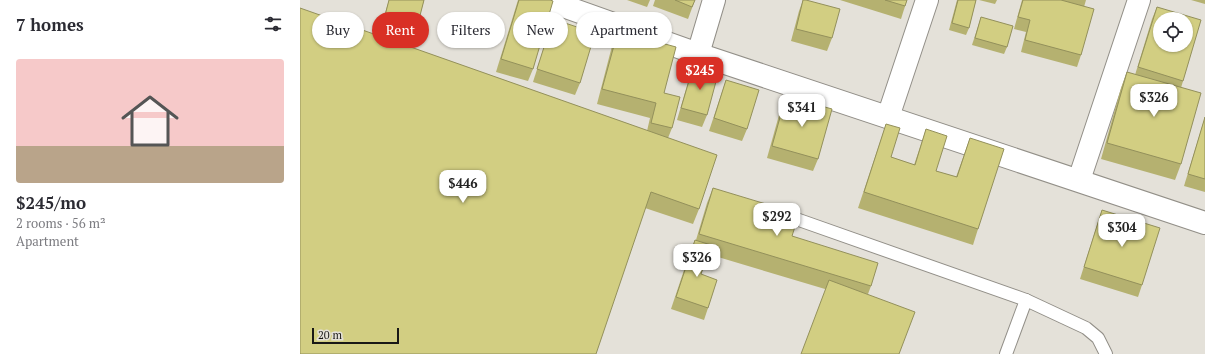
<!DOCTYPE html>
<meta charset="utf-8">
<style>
body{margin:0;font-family:"PT Serif",serif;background:#f7f7f7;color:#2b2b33;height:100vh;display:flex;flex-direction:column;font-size:15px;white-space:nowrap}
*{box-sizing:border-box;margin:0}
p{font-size:13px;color:#7c7c81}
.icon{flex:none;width:22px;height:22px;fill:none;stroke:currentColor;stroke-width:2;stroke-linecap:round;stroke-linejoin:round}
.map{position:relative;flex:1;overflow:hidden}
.drawer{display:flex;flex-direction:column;background:#fff;width:300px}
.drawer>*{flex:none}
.banner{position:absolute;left:12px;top:12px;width:380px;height:36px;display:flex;gap:8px}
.controls{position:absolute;left:853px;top:12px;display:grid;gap:8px}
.controls a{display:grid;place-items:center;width:40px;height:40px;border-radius:50%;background:#fff;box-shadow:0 1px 3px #0004;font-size:20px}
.scale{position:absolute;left:12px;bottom:10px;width:87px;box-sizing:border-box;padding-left:4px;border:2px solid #191816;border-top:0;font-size:11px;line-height:14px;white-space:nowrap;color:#191816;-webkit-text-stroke:3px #e4e1d9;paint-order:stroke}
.price{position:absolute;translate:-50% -34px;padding:0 9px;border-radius:8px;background:#fff;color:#222;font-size:13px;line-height:26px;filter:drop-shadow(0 1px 2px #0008)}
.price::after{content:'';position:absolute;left:50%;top:24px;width:12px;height:9px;margin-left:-6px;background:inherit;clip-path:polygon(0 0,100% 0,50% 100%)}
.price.on{background:#d93025;color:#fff}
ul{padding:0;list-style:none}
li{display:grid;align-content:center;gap:8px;height:212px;padding:0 16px}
li span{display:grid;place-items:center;height:124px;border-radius:4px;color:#555}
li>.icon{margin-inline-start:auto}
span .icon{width:72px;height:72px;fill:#fffc;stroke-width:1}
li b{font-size:17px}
h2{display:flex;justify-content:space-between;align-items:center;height:48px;padding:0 16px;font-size:17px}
.pill{padding:0 14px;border-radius:18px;background:#fff;box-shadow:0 1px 3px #0004;font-size:14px;line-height:36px}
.pill.on{background:#d93025;color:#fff}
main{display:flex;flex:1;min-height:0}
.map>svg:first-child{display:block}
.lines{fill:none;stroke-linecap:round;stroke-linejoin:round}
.lane-casing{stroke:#928f88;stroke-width:14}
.street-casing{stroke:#928f88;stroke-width:24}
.lane{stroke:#fff;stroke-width:12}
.street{stroke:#fff;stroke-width:22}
.wall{fill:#b5b170}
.building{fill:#d2ce82;stroke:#93905b;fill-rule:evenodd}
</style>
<main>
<section class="drawer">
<h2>7 homes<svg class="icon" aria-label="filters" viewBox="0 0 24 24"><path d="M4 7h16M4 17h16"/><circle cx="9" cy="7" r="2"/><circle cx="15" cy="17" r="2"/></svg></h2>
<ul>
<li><span style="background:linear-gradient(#f6c9c9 70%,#b9a48a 0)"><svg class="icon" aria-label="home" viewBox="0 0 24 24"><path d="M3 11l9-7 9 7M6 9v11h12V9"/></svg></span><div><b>$245/mo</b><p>2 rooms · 56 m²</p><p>Apartment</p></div></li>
</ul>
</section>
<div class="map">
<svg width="905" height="354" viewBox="0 0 905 354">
<rect width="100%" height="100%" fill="#e4e1d9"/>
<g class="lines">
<defs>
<g id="lane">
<path d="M482,214L726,300L786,328L798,338L806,354"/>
<path d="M706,354L726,300"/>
</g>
<g id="street">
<path d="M246,0L398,54L905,223"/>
<path d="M398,54L414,0"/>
<path d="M588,117L627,0"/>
<path d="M779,180L839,0"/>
</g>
</defs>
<use href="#lane" class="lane-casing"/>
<use href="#street" class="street-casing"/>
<use href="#lane" class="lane"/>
<use href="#street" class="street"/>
</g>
<g class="wall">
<path d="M89,0H124L115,35L110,47L347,131L350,118L297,104L312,46L318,31L364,93L372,128L368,138L399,209L393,224L345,208L78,36Z"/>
<path d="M218,0H250L233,69L228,81L196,72Z"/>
<path d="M327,0H350L347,7Z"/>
<path d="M355,0H395L388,19L353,6Z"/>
<path d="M503,0L532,38L527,51L491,41L499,11Z"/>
<path d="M540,0H607L601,19Z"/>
<path d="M657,0H676L669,28L666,35L649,30Z"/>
<path d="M679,0H697L695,4Z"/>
<path d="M722,0H786L784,7L781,55L777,67L721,52L726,32L714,29Z"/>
<path d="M891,0H905V4Z"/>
<path d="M857,7L883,81L881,88V164L875,180L801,159L821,88L827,72L835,75L852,19Z"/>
<path d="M681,17L707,47L704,54L672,45Z"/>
<path d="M253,19L280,83L275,95L233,82Z"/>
<path d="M393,67L407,115L402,127L377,120L389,79Z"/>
<path d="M426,80L447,129L442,141L409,131Z"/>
<path d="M486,96L518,159L513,171L467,158L481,108Z"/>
<path d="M905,117V192L884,186Z"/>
<path d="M586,124L591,157L614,165L626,129L636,171L656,177L670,138L678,229L673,245L558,208Z"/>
<path d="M413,188L492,236L571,286L568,294L525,289L408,254L401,274L408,308L404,320L371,309L390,252L395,240H396L407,203Z"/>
<path d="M802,210L842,285L838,297L780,279L798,222Z"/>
</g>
<g class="building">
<path d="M89,0H124L115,35L82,27Z"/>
<path d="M219,0H250L253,1L233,69L201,59Z"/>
<path d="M375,0H395L392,7Z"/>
<path d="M503,0H506L540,9L532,38L496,29Z"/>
<path d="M585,0H607L605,6Z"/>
<path d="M658,0H676L669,28L652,23Z"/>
<path d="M723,0H761L794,9L781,55L725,40L730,20L718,17Z"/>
<path d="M857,7L901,20L883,81L838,67ZM860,19H886V45H860Z"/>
<path d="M0,8L417,155L399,209L351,192L296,354H0Z"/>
<path d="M681,17L713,26L707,47L675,38Z"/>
<path d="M253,19L295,33L280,83L237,69Z"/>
<path d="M318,31L376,47L364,93L380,97L372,128L351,123L356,103L302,89Z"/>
<path d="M393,67L418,74L407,115L381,108Z"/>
<path d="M827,72L901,93L881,164L807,143Z"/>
<path d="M426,80L459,90L447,129L414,118Z"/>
<path d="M486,96L532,109L518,159L472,146Z"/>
<path d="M905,117V179L888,174Z"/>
<path d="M586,124L600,128L591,157L615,165L626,129L647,136L636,171L657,177L670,138L704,149L678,229L564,192Z"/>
<path d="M413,188L499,214L492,236L578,263L571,286L399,234Z"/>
<path d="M802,210L860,228L842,285L784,267Z"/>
<path d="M395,240L411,245L401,274L417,280L408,308L376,297Z"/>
<path d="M529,280L615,312L599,354H501Z"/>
</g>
</svg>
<div class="controls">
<a><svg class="icon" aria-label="locate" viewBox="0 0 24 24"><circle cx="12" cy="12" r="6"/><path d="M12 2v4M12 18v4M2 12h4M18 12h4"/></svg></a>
</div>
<div class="scale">20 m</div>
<b class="price on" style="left:400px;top:91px">$245</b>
<b class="price" style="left:854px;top:118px">$326</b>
<b class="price" style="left:502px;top:128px">$341</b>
<b class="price" style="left:163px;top:204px">$446</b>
<b class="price" style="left:477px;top:237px">$292</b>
<b class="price" style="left:822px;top:248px">$304</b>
<b class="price" style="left:397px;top:278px">$326</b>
<div class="banner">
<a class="pill">Buy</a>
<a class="pill on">Rent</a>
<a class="pill">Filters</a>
<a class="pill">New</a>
<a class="pill">Apartment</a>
</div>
</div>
</main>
